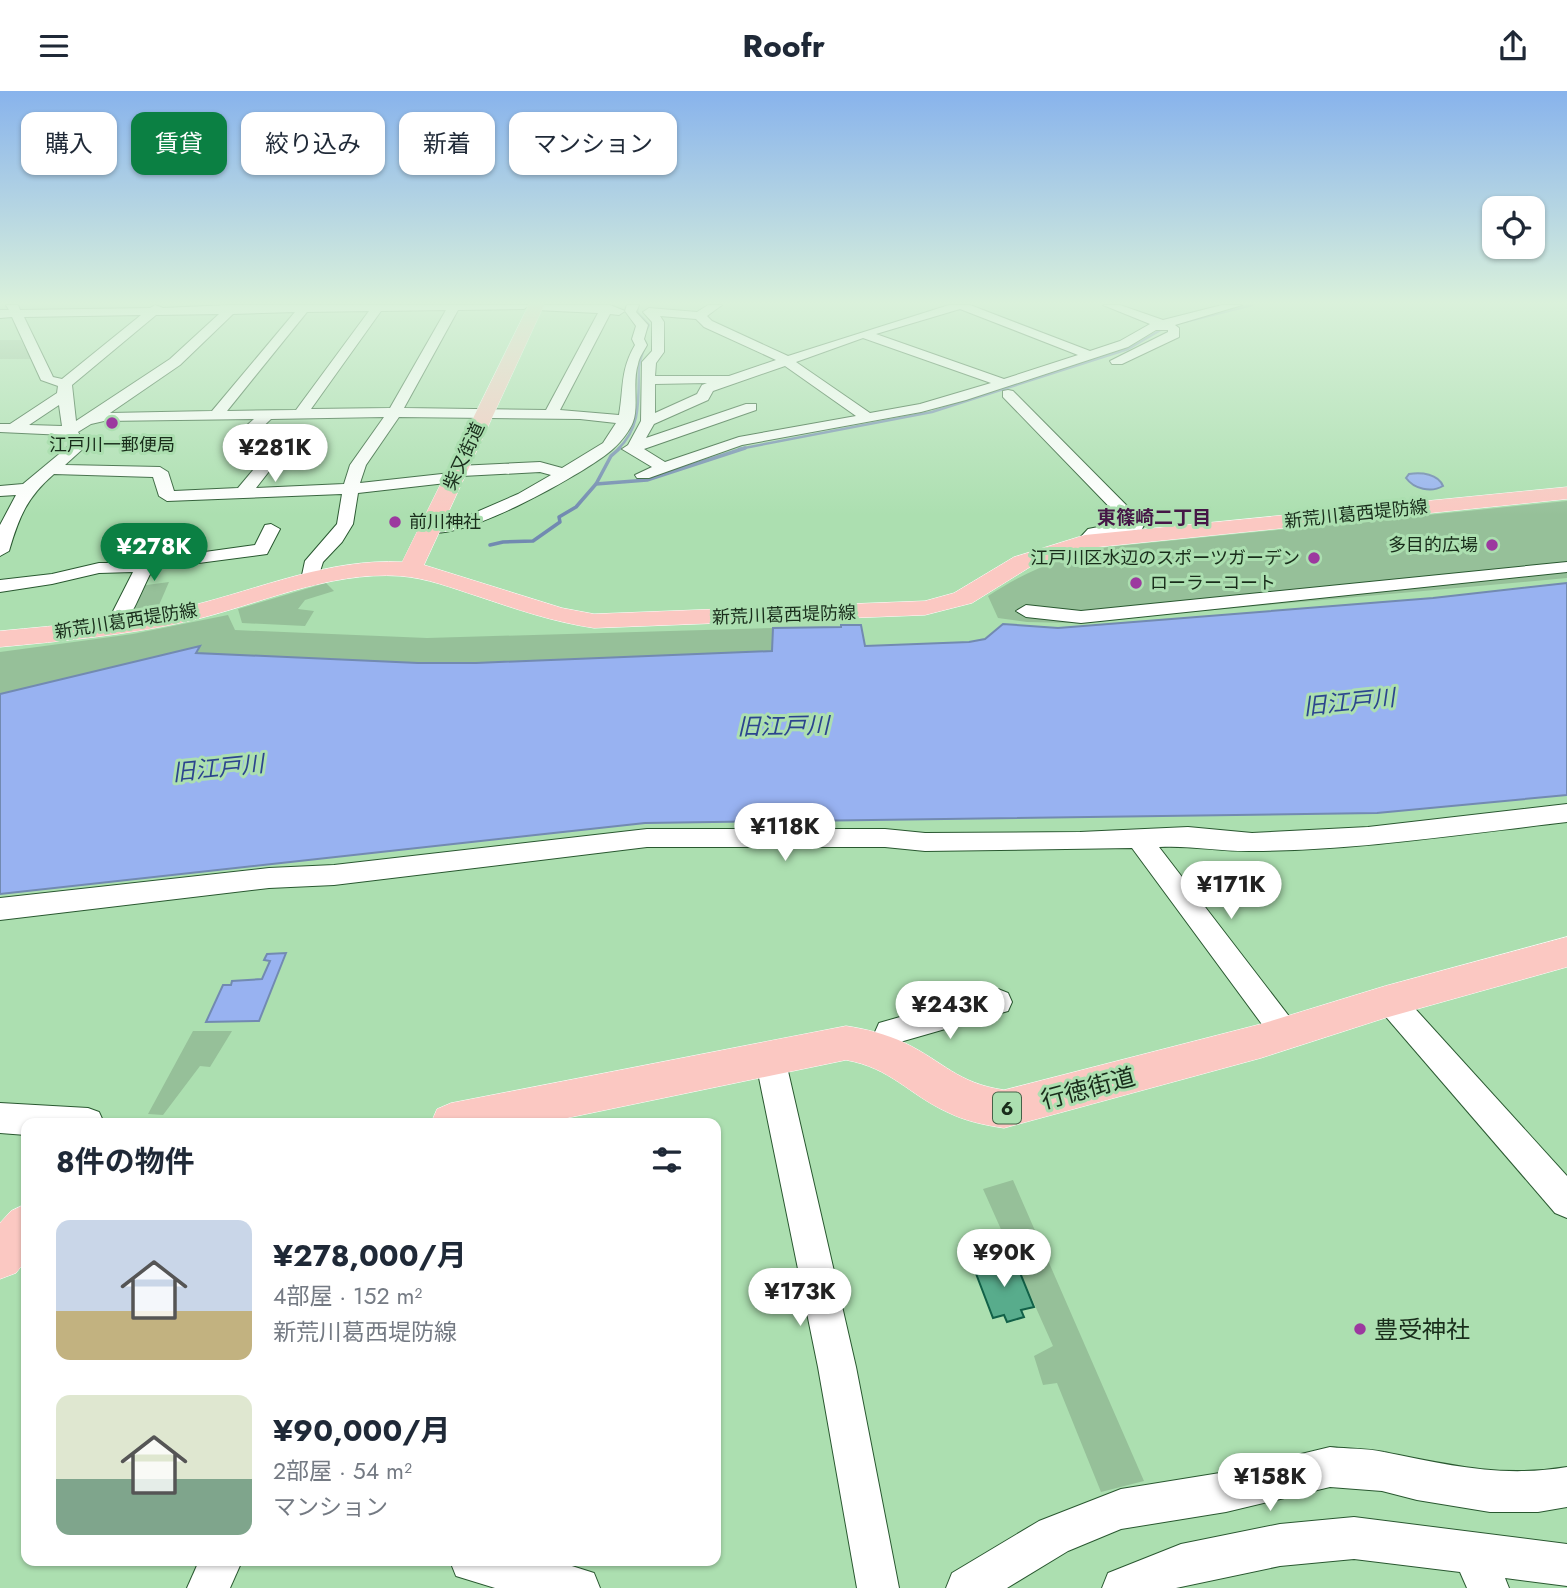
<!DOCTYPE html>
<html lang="ja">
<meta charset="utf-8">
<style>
body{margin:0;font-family:Jost,"Noto Sans JP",sans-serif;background:#f2f2f3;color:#1f2937;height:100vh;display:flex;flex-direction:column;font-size:26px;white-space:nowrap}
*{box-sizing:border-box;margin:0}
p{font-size:23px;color:#747a83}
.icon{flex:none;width:38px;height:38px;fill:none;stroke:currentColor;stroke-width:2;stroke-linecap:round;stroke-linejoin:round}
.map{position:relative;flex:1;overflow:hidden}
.drawer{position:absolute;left:21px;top:1027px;width:700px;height:448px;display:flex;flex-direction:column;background:#fff;border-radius:14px;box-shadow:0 2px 5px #0004}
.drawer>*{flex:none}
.banner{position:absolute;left:21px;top:21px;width:700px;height:63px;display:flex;gap:14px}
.fabs{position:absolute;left:1482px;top:105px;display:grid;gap:14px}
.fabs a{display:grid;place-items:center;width:63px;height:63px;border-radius:14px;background:#fff;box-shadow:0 2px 5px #0004;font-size:35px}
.price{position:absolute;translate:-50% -60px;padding:0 16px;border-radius:24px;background:#fff;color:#222;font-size:23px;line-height:46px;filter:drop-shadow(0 2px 4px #0008)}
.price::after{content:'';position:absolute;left:50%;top:42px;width:21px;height:16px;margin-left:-10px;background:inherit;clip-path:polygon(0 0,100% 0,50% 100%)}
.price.active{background:#0b8043;color:#fff}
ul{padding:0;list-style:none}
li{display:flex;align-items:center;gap:21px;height:175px;padding:0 35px}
li span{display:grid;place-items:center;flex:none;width:196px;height:140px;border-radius:14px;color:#555}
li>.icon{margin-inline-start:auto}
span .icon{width:84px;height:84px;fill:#fffc;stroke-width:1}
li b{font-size:30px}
h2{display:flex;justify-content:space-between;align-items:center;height:84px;padding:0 35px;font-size:30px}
.tag{padding:0 24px;border-radius:14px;background:#fff;box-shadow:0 2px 5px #0004;font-size:24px;line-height:63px}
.tag.active{background:#0b8043;color:#fff}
header{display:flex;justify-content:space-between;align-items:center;height:91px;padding:0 35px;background:#fff;font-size:32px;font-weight:700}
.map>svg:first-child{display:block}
.green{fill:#96c099}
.water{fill:#98b2f1;stroke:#728ab1;stroke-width:2}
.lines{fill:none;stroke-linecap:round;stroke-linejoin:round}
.stream-far1{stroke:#728ab1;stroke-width:2.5}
.stream{stroke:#728ab1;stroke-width:3.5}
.building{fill:#58ac8c;stroke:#126148;stroke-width:2}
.minor-casing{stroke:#295830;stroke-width:2}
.major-casing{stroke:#fff;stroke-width:1}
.minor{fill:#fff;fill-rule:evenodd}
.major{fill:#fbc8c2;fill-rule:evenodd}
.poi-dot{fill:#9c399f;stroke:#acdfb0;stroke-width:2.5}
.labels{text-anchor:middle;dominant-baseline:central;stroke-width:6;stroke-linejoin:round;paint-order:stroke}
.far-poi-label{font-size:18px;fill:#192d1b;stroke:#acdfb0;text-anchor:start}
.far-street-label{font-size:18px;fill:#192d1b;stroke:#acdfb0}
.far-neighbourhood-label{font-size:19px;font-weight:bold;fill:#451646;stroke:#acdfb0}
.shield{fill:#acdfb0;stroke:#456248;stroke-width:2}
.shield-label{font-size:19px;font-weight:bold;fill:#192d1b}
.water-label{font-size:23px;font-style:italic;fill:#2b448e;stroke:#acdfb0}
.near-street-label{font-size:24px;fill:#192d1b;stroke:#acdfb0}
.near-poi-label{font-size:24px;fill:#192d1b;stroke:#acdfb0;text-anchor:start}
</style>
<header><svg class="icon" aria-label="menu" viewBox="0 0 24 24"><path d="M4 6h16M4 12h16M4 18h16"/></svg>Roofr<svg class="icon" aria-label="share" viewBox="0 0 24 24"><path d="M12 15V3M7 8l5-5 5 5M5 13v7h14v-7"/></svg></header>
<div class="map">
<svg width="1567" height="1497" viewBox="0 0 1567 1497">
<rect width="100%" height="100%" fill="#acdfb0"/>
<g class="green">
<path d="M0,249H21L31,268H0Z"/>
<path d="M1567,410V487L1069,532L1027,531L998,527L988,505C1026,480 1063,465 1108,456Z"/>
<path d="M169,491L156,521L125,525L139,495Z"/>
<path d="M326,492L334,500L305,509L298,518L314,520L305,535L242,532L238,518Z"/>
<path d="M228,524L235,539L427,547L773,537V560L476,572H418L195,562L199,556L0,603V561L133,543Z"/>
<path d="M193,940H232L210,976L200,975L163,1024L148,1023Z"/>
<path d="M1013,1089L1144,1390L1101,1401L1057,1292L1043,1294L1034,1265L1053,1255L983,1098Z"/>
</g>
<g class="water">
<path d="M1409,383C1422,381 1438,383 1443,395C1431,402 1414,398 1406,387Z"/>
<path d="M1567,492V704L1377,722L645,732L0,803V603L200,555L196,562L418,572H476L772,560L773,537L841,536V534H861L865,555L969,551L985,548L1003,533L1058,537L1433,507Z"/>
<path d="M286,862L259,930L206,931L223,894H231L232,890L262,888L270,870L264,869L267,863Z"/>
</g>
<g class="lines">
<g class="stream-far1">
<path d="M1184,231L1252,214"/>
<path d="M618,358C642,336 638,306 639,276C640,262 647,261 643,245L649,234L637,221L638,214"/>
<path d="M739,358L932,321L1128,258L1164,237"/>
</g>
<g class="stream">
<path d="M596,393L611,365L620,357"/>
<path d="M490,454L503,451L533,450L560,431L559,426L576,416L596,393L647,389L745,357"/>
</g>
</g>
<path class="building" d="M1000,1167L1003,1170L1014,1167L1034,1216L1021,1219L1024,1226L1007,1231L1004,1224L993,1227L975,1180L987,1177L985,1171Z"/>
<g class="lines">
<defs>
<g id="minor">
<path d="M6,214H18L20,219L150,217L155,214L163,217L228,214H530L524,218L458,219L404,317L546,319L598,222L536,219L531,214H610L625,220L627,214H639L636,221L648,234L644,248L647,254C644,260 639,266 638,273C632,291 639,315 633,331C630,339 621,351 614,357C593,378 445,462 422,437L425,433L472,423L518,403L551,384L540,381L462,385L461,389L455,391L358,402L353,433L342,451L323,471L316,493L310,494L301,489L305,470L337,433L342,403L167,410L159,405L153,386L54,383C27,406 19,426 9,460L0,465V434L16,404L0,405V395L23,393L70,354L65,344L0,341V333H10L57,302L58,295L41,289L12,226L0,227V219H9ZM446,219L390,317L311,318L381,220ZM369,220L296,319L227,320L307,221ZM625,220L636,235L632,248L635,254C620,280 624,296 619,324L560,319L610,223L619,224ZM295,221L212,320L110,322L180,274L233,223ZM219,223L170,268L76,330L72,294L156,224ZM141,224L62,288L53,286L24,226ZM59,314L62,335L29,334ZM384,326L350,374L344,393L256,397L292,351L285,347L254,344L271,328ZM399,326L580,328L616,332L603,352L562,377L540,371L458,375L452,377L451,382L360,392L366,374ZM254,328L236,344L234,347L236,350L274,354L238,397L174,400L168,381L160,376L65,374L86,355L78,341L91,333L104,330Z"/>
<path d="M708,214H722L707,225L712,230L788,265L949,214H970L1090,260L1120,250L1150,233L1103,214H1120L1163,229L1222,214H1242L1175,234L1179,237V246L1122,273H1112L1110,270L1168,241V239H1156L1128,256L966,309L921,321L742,354L649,387H637L635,384L652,376L622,358L628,354L641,330L642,271L652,260V231L643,221L649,217L697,221ZM960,218L1078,264L1004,288L876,243ZM660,225L696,228L704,236L776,269L729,285H655L656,272L664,261V231ZM863,247L991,292L920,313L870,322L796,271ZM785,275L856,325L739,346L665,371L644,358L756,319V313H746L646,347L654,333L708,309L713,300ZM707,292L702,294L697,303L655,322V293Z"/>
<path d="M1008,299L1013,300L1142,430L1144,434L1142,438L1100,446L1091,455H1079L1076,451L1088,438L1124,431L1003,306V300Z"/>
<path d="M271,433L280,438L267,463L153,478C144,492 129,537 116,540L106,534L133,481L99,482L52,493L0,501V489L52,483L99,472H126L255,454L265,434Z"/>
<path d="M1567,471V481L1081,532L1026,526L1016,520L1026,514L1081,520Z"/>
<path d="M1567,713V731C1463,743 1359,759 1254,760C1222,761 1191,754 1159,756L1295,933L1300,942L1295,951L1285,955L1275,951L1132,757L925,760L885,756H647L334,794L269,797L0,829V807L269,777L334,774L647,738H885L925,742L1080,741L1188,736L1252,742L1368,736Z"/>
<path d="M1390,897L1400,901L1567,1085V1127L1555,1122L1380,919L1376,910L1380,901Z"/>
<path d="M998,898L1008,902L1012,911L1008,920L900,951L892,969L882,973L872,969L867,959L879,932Z"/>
<path d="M770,953L781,957L785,967L856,1276L899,1497H857L818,1276L755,967L759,957Z"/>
<path d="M0,1012L88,1017L99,1021L104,1032H26V1044L0,1042Z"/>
<path d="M1330,1356C1348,1358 1367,1357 1384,1361C1448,1374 1502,1387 1567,1376V1416L1538,1421H1490L1417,1409L1382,1400L1330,1396L1226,1421L1121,1438L1068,1460L1007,1497H946L952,1482L1039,1430L1121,1398L1226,1381Z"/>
<path d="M1354,1426L1567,1453V1495L1505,1487L1509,1497H1467L1460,1481L1354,1468L1280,1475L1176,1497H1102L1108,1482L1181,1453L1280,1433Z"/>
<path d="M199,1470H242L230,1497H187Z"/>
<path d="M450,1470H556L594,1482L600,1497H495L456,1485Z"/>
</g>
<g id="major">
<path d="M529,214H544L424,474L562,517L594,523L925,510L954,502L1014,466L1085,444L1567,396V408L1088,457L1030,476L972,512L925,524L594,537C553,531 516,518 477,505C452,497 427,487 400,485C328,480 258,514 189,530C127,544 63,550 0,556V540C63,534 128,529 190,515C260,498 329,467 402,471Z"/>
<path d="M1567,846V876L1385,927L1261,967L1004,1037C984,1034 965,1030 947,1021C908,1003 891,977 846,969L543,1032H431L437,1018L451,1012L846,935C866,938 886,943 905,952C944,971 957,992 1004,999L1261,933L1385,895Z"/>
<path d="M26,1113V1169L16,1182L0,1188V1132L11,1120Z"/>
</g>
</defs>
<use href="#minor" class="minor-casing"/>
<use href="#major" class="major-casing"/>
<use href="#minor" class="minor"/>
<use href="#major" class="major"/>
</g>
<linearGradient id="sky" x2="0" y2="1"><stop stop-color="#88b3ec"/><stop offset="0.5" stop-color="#daf1db"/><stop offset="1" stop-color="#daf1db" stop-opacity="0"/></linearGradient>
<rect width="1567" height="424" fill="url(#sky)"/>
<g class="poi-dot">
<circle cx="112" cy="332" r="7"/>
<circle cx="395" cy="431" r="7"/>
<circle cx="1492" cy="454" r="7"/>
<circle cx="1314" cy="467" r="7"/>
<circle cx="1136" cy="492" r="7"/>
<circle cx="1360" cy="1238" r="7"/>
</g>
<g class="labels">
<g class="far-poi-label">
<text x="112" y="354" text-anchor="middle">江戸川一郵便局</text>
<text x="409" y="431">前川神社</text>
<text x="1478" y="454" text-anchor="end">多目的広場</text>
<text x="1300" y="467" text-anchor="end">江戸川区水辺のスポーツガーデン</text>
<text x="1150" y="492">ローラーコート</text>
</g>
<g class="far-street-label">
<text transform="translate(464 365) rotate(-65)">柴又街道</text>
<text transform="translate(1356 423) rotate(-6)">新荒川葛西堤防線</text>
<text transform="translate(784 524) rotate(-2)">新荒川葛西堤防線</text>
<text transform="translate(126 530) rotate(-9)">新荒川葛西堤防線</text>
</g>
<g class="far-neighbourhood-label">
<text x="1154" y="426">東篠崎二丁目</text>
</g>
<rect class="shield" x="993" y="1001.5" width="28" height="31" rx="5"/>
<g class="shield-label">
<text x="1007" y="1017">6</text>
</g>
<g class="water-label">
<text transform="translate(1349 611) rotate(-6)">旧江戸川</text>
<text transform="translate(783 635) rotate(-1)">旧江戸川</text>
<text transform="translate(218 677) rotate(-6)">旧江戸川</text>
</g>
<g class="near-street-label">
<text transform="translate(1088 997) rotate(-15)">行徳街道</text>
</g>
<g class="near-poi-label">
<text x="1374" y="1238">豊受神社</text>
</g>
</g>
</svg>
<div class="fabs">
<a><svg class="icon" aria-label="locate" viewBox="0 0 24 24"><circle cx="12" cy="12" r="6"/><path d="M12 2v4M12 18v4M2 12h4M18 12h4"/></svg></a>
</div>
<b class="price" style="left:275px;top:393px">¥281K</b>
<b class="price active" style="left:154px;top:492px">¥278K</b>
<b class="price" style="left:785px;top:772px">¥118K</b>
<b class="price" style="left:1231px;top:830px">¥171K</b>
<b class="price" style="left:950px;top:950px">¥243K</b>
<b class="price" style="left:1004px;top:1198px">¥90K</b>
<b class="price" style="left:800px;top:1237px">¥173K</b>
<b class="price" style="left:1270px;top:1422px">¥158K</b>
<div class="banner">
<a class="tag">購入</a>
<a class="tag active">賃貸</a>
<a class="tag">絞り込み</a>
<a class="tag">新着</a>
<a class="tag">マンション</a>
</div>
<section class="drawer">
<h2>8件の物件<svg class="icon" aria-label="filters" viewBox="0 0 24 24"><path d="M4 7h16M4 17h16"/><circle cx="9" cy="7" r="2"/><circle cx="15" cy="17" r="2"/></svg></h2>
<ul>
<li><span style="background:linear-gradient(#c9d6e8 65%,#c2b280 0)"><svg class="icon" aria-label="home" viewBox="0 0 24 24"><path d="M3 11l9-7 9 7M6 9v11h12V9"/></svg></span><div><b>¥278,000/月</b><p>4部屋 · 152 m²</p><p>新荒川葛西堤防線</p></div></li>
<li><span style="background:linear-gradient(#dfe7d0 60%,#7fa58c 0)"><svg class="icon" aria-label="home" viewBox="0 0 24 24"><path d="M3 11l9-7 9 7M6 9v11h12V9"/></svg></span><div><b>¥90,000/月</b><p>2部屋 · 54 m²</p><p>マンション</p></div></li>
</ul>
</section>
</div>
